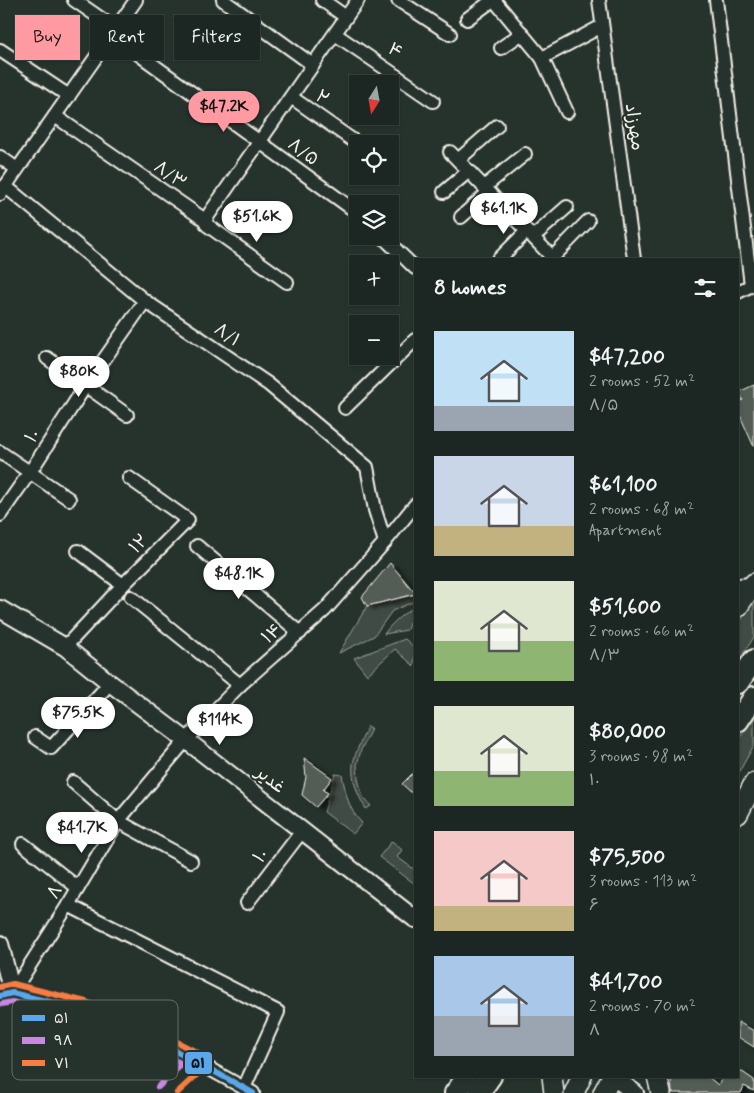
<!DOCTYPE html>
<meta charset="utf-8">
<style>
body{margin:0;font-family:Mynerve,"Playpen Sans Arabic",sans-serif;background:#29322f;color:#f1f3f6;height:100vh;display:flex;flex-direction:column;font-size:19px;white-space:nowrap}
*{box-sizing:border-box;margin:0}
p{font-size:16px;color:#a0a5a5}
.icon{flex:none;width:28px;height:28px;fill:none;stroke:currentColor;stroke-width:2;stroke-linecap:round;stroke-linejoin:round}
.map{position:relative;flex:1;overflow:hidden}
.panel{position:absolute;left:414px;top:258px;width:325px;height:820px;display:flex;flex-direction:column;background:#1c2622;border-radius:0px;box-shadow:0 1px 4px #0004,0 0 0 1px #3a4340}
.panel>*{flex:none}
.banner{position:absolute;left:15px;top:15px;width:324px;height:45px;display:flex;gap:10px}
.needle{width:32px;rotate:191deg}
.fabs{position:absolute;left:349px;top:75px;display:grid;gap:10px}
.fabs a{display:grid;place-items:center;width:50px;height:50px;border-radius:0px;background:#1c2622;box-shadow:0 1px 4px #0004,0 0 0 1px #3a4340;font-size:25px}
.price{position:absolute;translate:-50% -42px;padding:0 11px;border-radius:18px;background:#fff;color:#222;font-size:16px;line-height:32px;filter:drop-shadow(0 1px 2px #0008)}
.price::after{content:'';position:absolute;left:50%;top:30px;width:15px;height:11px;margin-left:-8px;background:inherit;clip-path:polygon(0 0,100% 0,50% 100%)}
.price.selected{background:#ff9aa2;color:#111}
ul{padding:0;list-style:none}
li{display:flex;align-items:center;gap:15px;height:125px;padding:0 20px}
li span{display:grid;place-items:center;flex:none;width:140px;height:100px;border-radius:0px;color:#555}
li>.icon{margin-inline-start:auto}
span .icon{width:60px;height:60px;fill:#fffc;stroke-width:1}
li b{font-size:21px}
h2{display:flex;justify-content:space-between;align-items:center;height:60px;padding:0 20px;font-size:21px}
.tag{padding:0 18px;border-radius:0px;background:#1c2622;box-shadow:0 1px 4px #0004,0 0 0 1px #3a4340;font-size:18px;line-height:45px}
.tag.selected{background:#ff9aa2;color:#111}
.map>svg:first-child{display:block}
.green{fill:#414b45;stroke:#9a9e96}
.building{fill:#525c55;stroke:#f4f1e8;filter:url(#shadow)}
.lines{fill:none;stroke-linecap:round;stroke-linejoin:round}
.minor-casing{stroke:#f4f1e8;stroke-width:16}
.tertiary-casing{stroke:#f4f1e8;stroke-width:20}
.secondary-casing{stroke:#f4f1e8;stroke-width:22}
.primary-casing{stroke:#f4f1e8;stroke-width:24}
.minor{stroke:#26332d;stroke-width:12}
.tertiary{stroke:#26332d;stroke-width:16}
.secondary{stroke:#26332d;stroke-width:19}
.primary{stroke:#26332d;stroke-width:20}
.bus-1-casing{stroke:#26332d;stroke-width:10}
.bus-2-casing{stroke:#26332d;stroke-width:10}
.bus-3-casing{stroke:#26332d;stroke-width:10}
.bus-1{stroke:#5aa8eb;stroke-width:6}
.bus-2{stroke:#c787e3;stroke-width:6}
.bus-3{stroke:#f77d43;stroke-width:6}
.labels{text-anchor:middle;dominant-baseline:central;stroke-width:4;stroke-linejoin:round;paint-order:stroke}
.street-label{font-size:18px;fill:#f4f1e8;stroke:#26332d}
.key{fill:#26332d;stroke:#646c65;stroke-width:1}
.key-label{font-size:14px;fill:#f4f1e8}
.line-badge{stroke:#26332d;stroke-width:2}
.pale-badge-label{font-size:14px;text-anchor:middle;font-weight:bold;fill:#111}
</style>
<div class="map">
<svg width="754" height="1093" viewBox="0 0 754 1093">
<defs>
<filter id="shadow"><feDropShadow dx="5.5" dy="3" stdDeviation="2.5" flood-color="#0009"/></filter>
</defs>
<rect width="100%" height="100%" fill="#26332d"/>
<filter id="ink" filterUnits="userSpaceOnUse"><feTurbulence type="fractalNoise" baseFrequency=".02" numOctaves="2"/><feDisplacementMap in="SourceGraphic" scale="10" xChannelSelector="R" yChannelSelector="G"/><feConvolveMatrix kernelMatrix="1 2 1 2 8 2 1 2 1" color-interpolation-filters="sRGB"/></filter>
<g filter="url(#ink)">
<g class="green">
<path d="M415,594V601L392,611L374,636L339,653L367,606Z"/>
<path d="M754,600V637L738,662V625Z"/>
<path d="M415,607V620L409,623L407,630L384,634C392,623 403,613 415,607Z"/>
<path d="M405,639L415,648L414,666L395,649L367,675L354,658Z"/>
<path d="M754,716V745L738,774V741Z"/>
<path d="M368,726L371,729L361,750L357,765L358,779L363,797L371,806L366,809C358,796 351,779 353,764C355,752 363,737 368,726Z"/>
<path d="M335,774L342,775C346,793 348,810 362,823L353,834L324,812Z"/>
<path d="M392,841L402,850L397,857L415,870V884L379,857Z"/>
</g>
<g class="building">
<path d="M754,385V447L738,411V402L743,400L739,392Z"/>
<path d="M390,563L415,593V594L367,606L362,597Z"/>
<path d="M304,758L332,778L323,790L328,793L316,807L302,795L306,777Z"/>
<path d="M415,771V796L402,784Z"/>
<path d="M738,1022L754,1031V1047L738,1037Z"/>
<path d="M738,1069L754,1080V1091L744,1086L741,1093H672L671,1076H707L718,1085L724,1076H738Z"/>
</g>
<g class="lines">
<defs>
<g id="minor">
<path d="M74,0L116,29"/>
<path d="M223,0L313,65"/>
<path d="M322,0L346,17"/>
<path d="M398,0L450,34"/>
<path d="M494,0L542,58L567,112"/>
<path d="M599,0L634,259"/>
<path d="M716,0L751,285"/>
<path d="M467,19L493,0"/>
<path d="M335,34L433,101"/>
<path d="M112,35L358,213"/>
<path d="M501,48L522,33"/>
<path d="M0,50L69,96"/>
<path d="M542,58L602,26"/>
<path d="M291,97L358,144"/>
<path d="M55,116L205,220L207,225L287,282"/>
<path d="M450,152L554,259"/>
<path d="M0,157L17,169"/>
<path d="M458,160L497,126"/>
<path d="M5,186L145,301L268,384L367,467L375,510L385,542"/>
<path d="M484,187L525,154"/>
<path d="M444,192L469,171"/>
<path d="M0,194L136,0"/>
<path d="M461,217L489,192"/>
<path d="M205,220L358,0"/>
<path d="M382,236L415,268"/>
<path d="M533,237L567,207"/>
<path d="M553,257L588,221"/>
<path d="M499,259L527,231"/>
<path d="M738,292L754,284"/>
<path d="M47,358L127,415"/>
<path d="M345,408L415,340"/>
<path d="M0,452L69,499"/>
<path d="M0,515L30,472L86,385L145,301"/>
<path d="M197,546L300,633"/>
<path d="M78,551L123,585"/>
<path d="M738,585L753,584"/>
<path d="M131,597L240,685"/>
<path d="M65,647L123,585L188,520L129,478"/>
<path d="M35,737L51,748L110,683"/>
<path d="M73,782L118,821L191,861"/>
<path d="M23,844L78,888"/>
<path d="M247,903L302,831"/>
<path d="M68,905L278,1012L244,1088"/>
<path d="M253,1093L197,1062L140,1033L83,1010L12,993L68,905L118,821L186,740L240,685L325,610L385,542L415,505"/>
</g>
<g id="tertiary">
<path d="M0,609L65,647L110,683L186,740L415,919"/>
<path d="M0,944L12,993L0,996"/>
<path d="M612,1076L635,1093"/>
</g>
<g id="secondary">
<path d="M738,607L754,583"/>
<path d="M738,814L754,783"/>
<path d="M552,1076L554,1093"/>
<path d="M657,1076L661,1093"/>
<path d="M574,1093L582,1076"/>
<path d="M603,1093L612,1076"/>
</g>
<g id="primary">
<path d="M738,683L754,660"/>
<path d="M738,721L754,697"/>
<path d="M455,1093L468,1076"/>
<path d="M479,1093L491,1076"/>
</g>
</defs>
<use href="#minor" class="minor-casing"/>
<use href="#tertiary" class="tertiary-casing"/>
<use href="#secondary" class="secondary-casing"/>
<use href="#primary" class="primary-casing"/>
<use href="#minor" class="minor"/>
<use href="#tertiary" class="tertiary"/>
<use href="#secondary" class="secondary"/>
<use href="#primary" class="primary"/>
<defs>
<path id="bus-1" d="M0,996L12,993L83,1010L140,1033L197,1062L253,1093"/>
<path id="bus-2" d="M2,1004L12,1002L80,1018L136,1041L182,1064L158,1087"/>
<path id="bus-3" d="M0,987L13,984L86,1002L144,1025L202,1055L206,1060L204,1068L177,1093"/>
</defs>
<use href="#bus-1" class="bus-1-casing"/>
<use href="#bus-2" class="bus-2-casing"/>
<use href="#bus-3" class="bus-3-casing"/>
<use href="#bus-1" class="bus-1"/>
<use href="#bus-2" class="bus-2"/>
<use href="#bus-3" class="bus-3"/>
</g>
</g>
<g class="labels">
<g class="street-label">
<text transform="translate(395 51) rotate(34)">۴</text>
<text transform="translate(322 98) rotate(35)">۲</text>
<text transform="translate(634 127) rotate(82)">مهرزاد</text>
<text transform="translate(303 152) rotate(36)">۸/۵</text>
<text transform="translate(170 175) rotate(35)">۸/۳</text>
<text transform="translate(227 335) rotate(34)">۸/۱</text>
<text transform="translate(33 436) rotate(-57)">۱۰</text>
<text transform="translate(139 544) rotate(-45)">۱۲</text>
<text transform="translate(272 634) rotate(-41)">۱۴</text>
<text transform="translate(270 780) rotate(38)">غدیر</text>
<text transform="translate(261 856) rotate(-53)">۱۰</text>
<text transform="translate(55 892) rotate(-60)">۸</text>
</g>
</g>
<rect x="12" y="1000" width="166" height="80" rx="8" class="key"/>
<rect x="22" y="1015" width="23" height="6" fill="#5aa8eb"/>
<rect x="22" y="1037" width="23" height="7" fill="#c787e3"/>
<rect x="22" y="1060" width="23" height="6" fill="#f77d43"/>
<g class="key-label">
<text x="54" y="1023">۵۱</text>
<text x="54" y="1045">۹۸</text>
<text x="54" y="1068">۷۱</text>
</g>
<rect class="line-badge" x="184" y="1051" width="29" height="24" rx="5" fill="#5aa8eb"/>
<g class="pale-badge-label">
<text x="198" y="1068">۵۱</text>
</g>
</svg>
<div class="fabs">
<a><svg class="needle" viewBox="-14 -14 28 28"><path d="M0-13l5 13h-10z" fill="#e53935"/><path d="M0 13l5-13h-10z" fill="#a0a5a5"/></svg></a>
<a><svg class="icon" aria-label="locate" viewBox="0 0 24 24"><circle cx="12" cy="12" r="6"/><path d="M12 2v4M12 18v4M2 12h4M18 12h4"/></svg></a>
<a><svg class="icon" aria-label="layers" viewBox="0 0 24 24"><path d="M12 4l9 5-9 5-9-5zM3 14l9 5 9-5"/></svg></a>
<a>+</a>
<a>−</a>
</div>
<b class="price selected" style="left:224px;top:133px">$47.2K</b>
<b class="price" style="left:504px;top:235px">$61.1K</b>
<b class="price" style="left:257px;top:243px">$51.6K</b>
<b class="price" style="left:79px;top:398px">$80K</b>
<b class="price" style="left:239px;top:600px">$48.1K</b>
<b class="price" style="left:78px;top:739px">$75.5K</b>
<b class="price" style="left:220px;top:746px">$114K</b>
<b class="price" style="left:82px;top:854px">$41.7K</b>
<div class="banner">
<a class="tag selected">Buy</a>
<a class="tag">Rent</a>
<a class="tag">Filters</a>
</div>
<section class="panel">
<h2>8 homes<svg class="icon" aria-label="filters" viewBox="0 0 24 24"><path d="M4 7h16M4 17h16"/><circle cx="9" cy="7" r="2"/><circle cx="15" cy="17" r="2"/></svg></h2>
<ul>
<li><span style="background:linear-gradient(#bfe0f5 75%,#9aa5b1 0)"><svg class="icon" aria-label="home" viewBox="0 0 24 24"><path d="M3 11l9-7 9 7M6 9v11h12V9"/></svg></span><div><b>$47,200</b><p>2 rooms · 52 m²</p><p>۸/۵</p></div></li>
<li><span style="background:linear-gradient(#c9d6e8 70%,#c2b280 0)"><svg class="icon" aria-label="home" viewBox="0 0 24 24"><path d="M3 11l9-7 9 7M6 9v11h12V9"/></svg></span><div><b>$61,100</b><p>2 rooms · 68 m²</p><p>Apartment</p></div></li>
<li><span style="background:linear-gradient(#dfe7d0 60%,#8fb573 0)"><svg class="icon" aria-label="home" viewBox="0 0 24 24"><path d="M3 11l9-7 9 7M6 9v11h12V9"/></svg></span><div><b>$51,600</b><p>2 rooms · 66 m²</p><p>۸/۳</p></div></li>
<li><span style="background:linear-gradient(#dfe7d0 65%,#8fb573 0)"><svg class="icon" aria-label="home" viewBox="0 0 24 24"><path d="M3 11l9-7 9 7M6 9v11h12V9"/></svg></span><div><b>$80,000</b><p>3 rooms · 98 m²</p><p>۱۰</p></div></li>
<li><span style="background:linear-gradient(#f6c9c9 75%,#c2b280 0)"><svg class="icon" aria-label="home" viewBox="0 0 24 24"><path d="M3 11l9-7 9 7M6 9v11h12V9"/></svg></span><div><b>$75,500</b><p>3 rooms · 113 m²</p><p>۶</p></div></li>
<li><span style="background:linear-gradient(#a9c7e8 60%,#9aa5b1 0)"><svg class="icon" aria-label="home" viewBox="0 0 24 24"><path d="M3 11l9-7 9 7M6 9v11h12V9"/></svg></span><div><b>$41,700</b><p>2 rooms · 70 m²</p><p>۸</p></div></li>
</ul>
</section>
</div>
